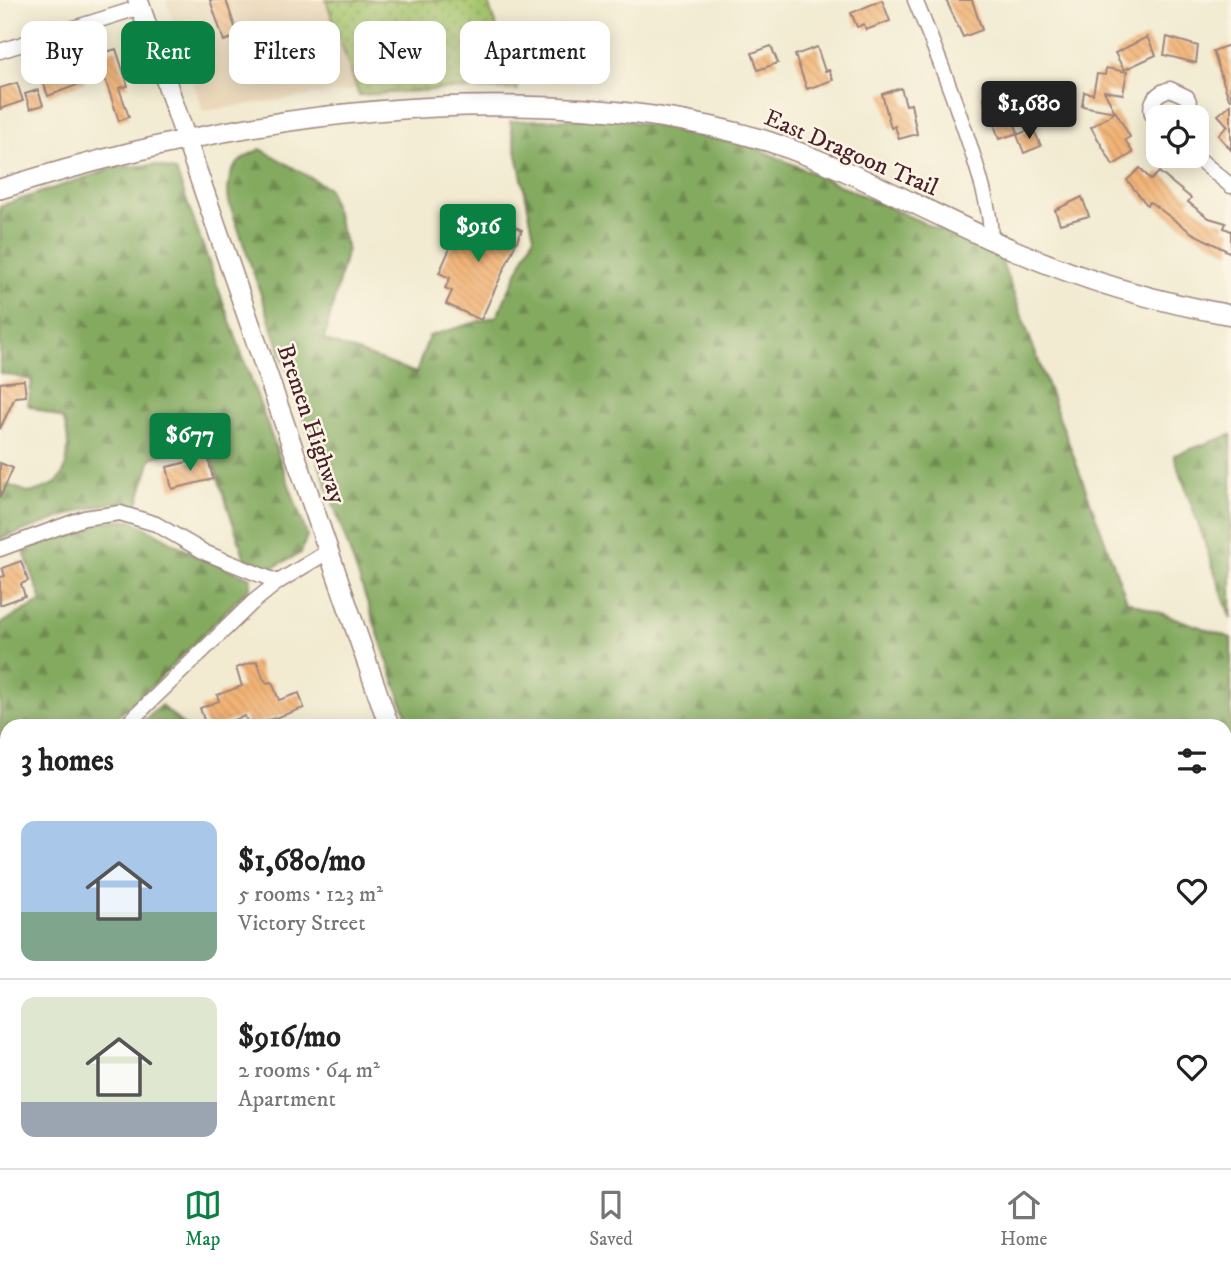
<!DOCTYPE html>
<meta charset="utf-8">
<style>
body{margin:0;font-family:"IM FELL DW Pica",serif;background:#f2f2f2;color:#222;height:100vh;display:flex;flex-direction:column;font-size:26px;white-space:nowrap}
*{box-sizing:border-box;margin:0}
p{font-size:23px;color:#767676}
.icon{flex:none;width:38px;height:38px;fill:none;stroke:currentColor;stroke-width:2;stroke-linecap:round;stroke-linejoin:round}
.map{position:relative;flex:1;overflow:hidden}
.sheet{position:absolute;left:0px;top:719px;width:1232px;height:450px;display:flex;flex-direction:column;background:#fff;border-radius:21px 21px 0 0;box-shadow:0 4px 18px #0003}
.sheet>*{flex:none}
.top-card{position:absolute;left:21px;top:21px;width:700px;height:63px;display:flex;gap:14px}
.fabs{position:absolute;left:1146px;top:105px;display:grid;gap:14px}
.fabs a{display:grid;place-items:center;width:63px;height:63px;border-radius:14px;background:#fff;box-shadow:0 4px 18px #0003;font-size:35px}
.price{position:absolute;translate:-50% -60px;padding:0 16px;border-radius:7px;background:#0b8043;color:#fff;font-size:23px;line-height:46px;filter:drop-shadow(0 2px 4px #0008)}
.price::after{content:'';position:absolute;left:50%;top:42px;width:21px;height:16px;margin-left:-10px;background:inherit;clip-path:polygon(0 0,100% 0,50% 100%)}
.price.active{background:#222;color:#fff}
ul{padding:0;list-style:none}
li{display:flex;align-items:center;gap:21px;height:175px;padding:0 21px}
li+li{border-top:2px solid #e0e0e0}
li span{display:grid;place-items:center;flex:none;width:196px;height:140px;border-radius:14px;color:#555}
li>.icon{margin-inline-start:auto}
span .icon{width:84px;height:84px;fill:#fffc;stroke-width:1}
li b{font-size:30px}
h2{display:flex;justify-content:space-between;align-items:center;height:84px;padding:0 21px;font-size:30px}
.chip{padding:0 24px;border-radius:14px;background:#fff;box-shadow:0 4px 18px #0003;font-size:24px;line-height:63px}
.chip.active{background:#0b8043;color:#fff}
.tab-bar{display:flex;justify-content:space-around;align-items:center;height:98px;border-top:2px solid #e0e0e0;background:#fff;font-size:19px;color:#767676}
.tab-bar a{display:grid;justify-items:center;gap:4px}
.tab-bar .active{color:#0b8043}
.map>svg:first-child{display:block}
.built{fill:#ebd8ba}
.grass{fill:url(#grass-dots);stroke:#78724c;stroke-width:2}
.forest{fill:url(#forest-firs);stroke:#676446;stroke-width:2}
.building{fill:url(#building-back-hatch)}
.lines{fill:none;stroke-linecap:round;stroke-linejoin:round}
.street-casing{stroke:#9e857e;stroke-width:17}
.secondary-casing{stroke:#9e857e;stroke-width:22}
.street{stroke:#fff;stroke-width:14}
.secondary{stroke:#fff;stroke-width:19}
.labels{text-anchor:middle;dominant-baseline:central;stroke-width:5;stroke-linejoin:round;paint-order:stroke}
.street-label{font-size:24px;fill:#4a1f2b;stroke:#fcf5e5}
</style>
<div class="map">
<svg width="1231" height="1168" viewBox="0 0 1231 1168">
<defs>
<pattern id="grass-dots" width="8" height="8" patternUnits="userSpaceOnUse" patternTransform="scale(1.75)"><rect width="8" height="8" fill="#a5c46c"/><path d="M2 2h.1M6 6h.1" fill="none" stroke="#889f59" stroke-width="1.8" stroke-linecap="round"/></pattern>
<pattern id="forest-firs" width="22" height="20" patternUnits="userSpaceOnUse" patternTransform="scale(1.75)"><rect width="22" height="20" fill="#84aa60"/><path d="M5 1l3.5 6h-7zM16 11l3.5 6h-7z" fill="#6e8a4f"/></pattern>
<pattern id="building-back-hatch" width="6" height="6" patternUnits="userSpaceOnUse" patternTransform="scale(1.75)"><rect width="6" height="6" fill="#f2b477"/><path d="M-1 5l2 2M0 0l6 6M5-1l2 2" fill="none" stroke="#d19a67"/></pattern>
</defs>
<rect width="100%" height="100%" fill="#fcf5e5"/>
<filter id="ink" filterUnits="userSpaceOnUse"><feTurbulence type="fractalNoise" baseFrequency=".0143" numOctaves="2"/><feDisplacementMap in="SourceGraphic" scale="14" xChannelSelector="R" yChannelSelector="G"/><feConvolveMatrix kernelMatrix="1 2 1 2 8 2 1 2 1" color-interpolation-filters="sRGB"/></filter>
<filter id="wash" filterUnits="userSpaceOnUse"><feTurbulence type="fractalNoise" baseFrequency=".00686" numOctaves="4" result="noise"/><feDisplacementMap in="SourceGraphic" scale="28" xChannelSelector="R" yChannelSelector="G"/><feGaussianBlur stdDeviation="1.57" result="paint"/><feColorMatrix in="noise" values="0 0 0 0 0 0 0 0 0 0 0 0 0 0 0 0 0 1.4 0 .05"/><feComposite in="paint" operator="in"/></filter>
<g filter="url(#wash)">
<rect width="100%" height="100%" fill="#f2ebd2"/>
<path class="built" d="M166,0H326L357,89L203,111Z"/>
<path class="grass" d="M326,0H487L518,90L447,89L359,95Z"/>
<g class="forest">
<path d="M615,118L754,147L1000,257L1127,601L1231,638V1168H955V1162H1225V726H410L229,202C225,174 235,159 261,149L328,188L347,249L324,340L416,373L429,336L497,316L534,236L510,121Z"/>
<path d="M155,165L176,171L307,535L301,553L272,568L245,559L206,441L151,458L137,507L115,502L79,511L0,539V482L30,493C37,490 50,487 56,483C71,470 70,435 63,419L28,405L32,380L0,373V206L117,167Z"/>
<path d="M1231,435V619L1174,455Z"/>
<path d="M132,520L197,556L251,578L250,587L154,684L107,726H7V770H0V624L42,601L23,549L101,521Z"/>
<path d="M161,705L184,726H138Z"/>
<path d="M0,887L7,910V1162H518L520,1168H0Z"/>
<path d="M561,1162H678L686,1168H563Z"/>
<path d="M766,1162H878L880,1168H764Z"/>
</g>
<g id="blocks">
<g class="building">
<path d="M210,0H226L238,36L224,41Z"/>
<path d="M882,0L890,21L866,30L864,24L857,27L851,13Z"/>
<path d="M946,0H972L982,30L963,37Z"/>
<path d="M1147,37L1156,55L1124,70L1115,53Z"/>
<path d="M1167,37L1198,46L1196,63L1164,55Z"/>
<path d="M536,44L571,45L570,65L535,64Z"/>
<path d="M1229,45L1231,99H1229L1213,51Z"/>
<path d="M771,46L778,63L758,70L752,53Z"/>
<path d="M817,47L825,71L829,70L833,80L807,89L795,55Z"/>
<path d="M116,49L128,86L119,88L129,117L119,121L97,55Z"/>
<path d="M269,55L272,71L243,78L239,62Z"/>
<path d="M51,66L54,75L78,66L85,82L48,96L39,70Z"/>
<path d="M1106,68L1127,72L1123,94L1104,91L1115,112L1082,106L1084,92L1093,94L1097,74L1105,75Z"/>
<path d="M17,83L23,101L0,109V88Z"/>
<path d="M901,88L906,105L911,104L917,134L899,139L895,126L891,128L882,94Z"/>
<path d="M38,90L43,105L30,109L25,94Z"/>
<path d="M1003,91L1018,133L999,139L993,121L989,122L984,98Z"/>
<path d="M1231,104V150L1218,135L1228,126L1218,115Z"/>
<path d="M1116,112L1130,137L1125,140L1133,153L1113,165L1091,127Z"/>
<path d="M1033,128L1041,146L1024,153L1017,135Z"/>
<path d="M1140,168L1151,180L1159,172L1191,198L1188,202L1209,218L1226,223L1224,228L1231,231V253L1192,233L1150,202L1147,205L1127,180Z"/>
<path d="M1082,197L1089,216L1060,224L1055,210Z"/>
<path d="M487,214L522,230L481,320L446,304L452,291L445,288L450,278L439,273L459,228L470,233L477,220L484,222Z"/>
<path d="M24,380L26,396L15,397L0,429V383Z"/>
<path d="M208,457L213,479L172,489L167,467Z"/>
<path d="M0,463L13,468L0,498Z"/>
<path d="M21,561L28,581L21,584L25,596L0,605V577L5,576L2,568Z"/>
<path d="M257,661L263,678L267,683L272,682L279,700L299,693L304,708L252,726H248L245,716L217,726H206L200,708L219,701L217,695L242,686L236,668Z"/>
</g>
</g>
</g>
<g filter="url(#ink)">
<use href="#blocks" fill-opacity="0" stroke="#9e857e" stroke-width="2"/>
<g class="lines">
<defs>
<g id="street">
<path d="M915,0C933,43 997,202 990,239"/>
<path d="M0,51L141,7"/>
<path d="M1158,124C1145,109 1152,94 1170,89L1187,97L1190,104L1188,117"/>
<path d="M1195,156L1231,186"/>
<path d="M0,549L84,518L120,513L156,524L206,553L278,582"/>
<path d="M125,726L252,603L278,582L329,551"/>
<path d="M0,783L7,784"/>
<path d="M0,798L7,795"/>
</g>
<g id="secondary">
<path d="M138,0L389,726"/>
<path d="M0,189C169,136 339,103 517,106C603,107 687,116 770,142C855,170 934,216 1016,251C1085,281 1157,302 1231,315"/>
<path d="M541,1162L543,1168"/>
</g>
</defs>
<use href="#street" class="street-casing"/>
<use href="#secondary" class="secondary-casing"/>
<use href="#street" class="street"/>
<use href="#secondary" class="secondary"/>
</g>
</g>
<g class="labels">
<g class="street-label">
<text transform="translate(851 153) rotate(23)">East Dragoon Trail</text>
<text transform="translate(311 424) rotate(71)">Bremen Highway</text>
</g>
</g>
</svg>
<div class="fabs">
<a><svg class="icon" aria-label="locate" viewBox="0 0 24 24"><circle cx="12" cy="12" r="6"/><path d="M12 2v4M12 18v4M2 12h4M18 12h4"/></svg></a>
</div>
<b class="price active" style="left:1029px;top:141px">$1,680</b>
<b class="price" style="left:478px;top:264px">$916</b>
<b class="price" style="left:190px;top:473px">$677</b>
<div class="top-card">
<a class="chip">Buy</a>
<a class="chip active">Rent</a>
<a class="chip">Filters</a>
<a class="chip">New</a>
<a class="chip">Apartment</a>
</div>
<section class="sheet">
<h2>3 homes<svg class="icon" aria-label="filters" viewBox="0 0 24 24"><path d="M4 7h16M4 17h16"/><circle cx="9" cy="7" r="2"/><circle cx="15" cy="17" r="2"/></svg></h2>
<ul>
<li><span style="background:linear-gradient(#a9c7e8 65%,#7fa58c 0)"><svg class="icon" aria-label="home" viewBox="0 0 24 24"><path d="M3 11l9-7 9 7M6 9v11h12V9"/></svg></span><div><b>$1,680/mo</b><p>5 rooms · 123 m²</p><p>Victory Street</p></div><svg class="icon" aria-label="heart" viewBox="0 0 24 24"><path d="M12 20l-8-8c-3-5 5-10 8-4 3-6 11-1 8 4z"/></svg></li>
<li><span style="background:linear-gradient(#dfe7d0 75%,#9aa5b1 0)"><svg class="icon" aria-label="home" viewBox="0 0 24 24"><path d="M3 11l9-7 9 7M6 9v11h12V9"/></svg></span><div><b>$916/mo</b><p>2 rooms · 64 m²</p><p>Apartment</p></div><svg class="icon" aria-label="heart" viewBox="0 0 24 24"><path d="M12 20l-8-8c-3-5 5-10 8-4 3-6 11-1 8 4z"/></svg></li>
</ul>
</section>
</div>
<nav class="tab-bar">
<a class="active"><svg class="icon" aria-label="map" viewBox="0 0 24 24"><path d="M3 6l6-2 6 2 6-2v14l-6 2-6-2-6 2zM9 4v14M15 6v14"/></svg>Map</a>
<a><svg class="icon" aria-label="saved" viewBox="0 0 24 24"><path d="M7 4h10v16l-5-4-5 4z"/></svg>Saved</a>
<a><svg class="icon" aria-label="home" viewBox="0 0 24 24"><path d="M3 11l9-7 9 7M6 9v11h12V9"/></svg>Home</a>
</nav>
